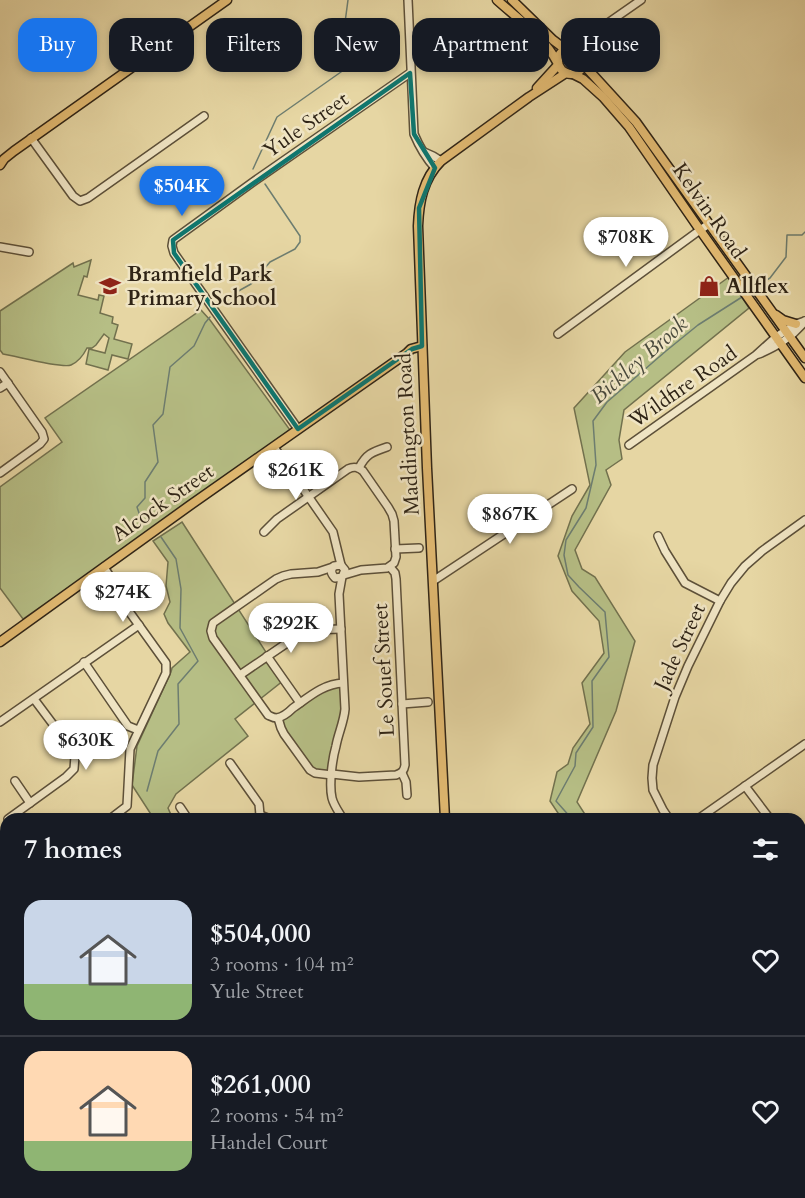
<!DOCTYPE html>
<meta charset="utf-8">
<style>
body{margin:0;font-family:Cardo,serif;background:#242831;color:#f1f3f6;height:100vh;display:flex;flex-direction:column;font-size:22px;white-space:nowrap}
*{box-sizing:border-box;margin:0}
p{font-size:20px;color:#9ea1a6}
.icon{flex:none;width:33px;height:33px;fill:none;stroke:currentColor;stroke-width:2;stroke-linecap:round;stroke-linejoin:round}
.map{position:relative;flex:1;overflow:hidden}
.sheet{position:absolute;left:0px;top:813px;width:806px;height:386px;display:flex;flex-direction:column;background:#171b24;border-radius:18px 18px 0 0;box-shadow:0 3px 9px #0003}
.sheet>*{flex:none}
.top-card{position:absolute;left:18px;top:18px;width:770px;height:54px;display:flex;gap:12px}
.price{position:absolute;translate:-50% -51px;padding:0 14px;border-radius:21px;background:#fff;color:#222;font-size:20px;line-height:39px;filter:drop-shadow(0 2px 3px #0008)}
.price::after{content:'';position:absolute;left:50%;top:36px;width:18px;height:14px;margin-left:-9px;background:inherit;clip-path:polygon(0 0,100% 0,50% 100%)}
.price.on{background:#1a73e8;color:#fff}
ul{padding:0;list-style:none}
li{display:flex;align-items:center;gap:18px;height:150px;padding:0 24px}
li+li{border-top:2px solid #363941}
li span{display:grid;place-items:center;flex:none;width:168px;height:120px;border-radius:18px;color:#555}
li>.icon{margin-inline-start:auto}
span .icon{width:72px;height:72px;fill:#fffc;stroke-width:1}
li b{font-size:26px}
h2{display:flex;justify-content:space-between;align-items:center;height:72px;padding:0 24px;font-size:26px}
.tag{padding:0 21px;border-radius:18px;background:#171b24;box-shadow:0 3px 9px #0003;font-size:21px;line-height:54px}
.tag.on{background:#1a73e8;color:#fff}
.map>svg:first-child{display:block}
.green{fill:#b6be85;stroke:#72714e;stroke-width:1.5}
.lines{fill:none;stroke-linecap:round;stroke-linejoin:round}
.stream{stroke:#6d7d70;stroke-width:1.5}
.minor-casing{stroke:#5d5039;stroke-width:10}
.major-casing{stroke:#2f2416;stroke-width:11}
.minor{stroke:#efe4c3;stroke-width:7}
.major{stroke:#e3bb72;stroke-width:8}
.marked{fill:none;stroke:#0f766e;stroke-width:4.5;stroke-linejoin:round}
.labels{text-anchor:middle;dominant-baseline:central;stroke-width:5;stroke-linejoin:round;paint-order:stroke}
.street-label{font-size:21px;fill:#2f2416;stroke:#efe4c3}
.poi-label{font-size:21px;font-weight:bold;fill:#2f2416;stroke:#efe4c3;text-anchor:start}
.water-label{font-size:22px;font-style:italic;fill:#49493c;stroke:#efe4c3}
</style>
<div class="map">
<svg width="805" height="1198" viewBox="0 0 805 1198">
<rect width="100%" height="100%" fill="#e6d6a3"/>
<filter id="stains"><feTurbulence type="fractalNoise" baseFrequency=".00333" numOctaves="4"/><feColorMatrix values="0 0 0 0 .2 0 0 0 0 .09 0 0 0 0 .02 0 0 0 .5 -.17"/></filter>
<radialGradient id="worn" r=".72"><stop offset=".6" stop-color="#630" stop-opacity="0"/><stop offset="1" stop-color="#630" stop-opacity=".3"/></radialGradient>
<g class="green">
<path d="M91,260L87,277L84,276L78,295L98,300L99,295L104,296L100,313L113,317L112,323L118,325L114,339L132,344L128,359L112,355L108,370L86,364L89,349L105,353L109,338L104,334L96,345L92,348H87C84,354 78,362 71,365C62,369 16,356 3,354L0,350V311L73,263L74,267Z"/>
<path d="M729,277L749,308L624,410L619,440L622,459L606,470L611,485L575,550L582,569L595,577L635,641L616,711L577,802L588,819H562L550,801L557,772L568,764L573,748L590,724L582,683L604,653L599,621L572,591L558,556L572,516L590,485L574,408L625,352Z"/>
<path d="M201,310L210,320L290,430L98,567L23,619L0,588V487L62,442L45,418Z"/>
<path d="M182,522L284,680L235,719L248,736L176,794L168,808L172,817L178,818L179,819H154L132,785L137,746L171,672L172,668L190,652L168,623L164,614L170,602L166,586L168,562L153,541Z"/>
<path d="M343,683L344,700L332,775L315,773L306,765L278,718L314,693Z"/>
<path d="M639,1193H710L711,1198H640Z"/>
</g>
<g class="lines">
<g class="stream">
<path d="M253,169L277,117L358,60L360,51L344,30L348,0"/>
<path d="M759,285L770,278L786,257L787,235H802L805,232"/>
<path d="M217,303L251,284L270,262L295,249L300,242V236L265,184"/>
<path d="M141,519L137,507L145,498V482L158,462L153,425L163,414L170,367L194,346L205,323L210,317"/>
<path d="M147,791L158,751L179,724L178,684L198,661L180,628L181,589L176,559L161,537"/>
<path d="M572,819L556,801L575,766L576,753L593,727L592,681L609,657L605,612L579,587L568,575L564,555L566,540L586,508L596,465L593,421L607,402L666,351L698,325L742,297"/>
<path d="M678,1192L679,1198"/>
</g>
<defs>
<g id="minor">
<path d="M408,0L414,134C419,146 426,158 435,168"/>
<path d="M572,48L641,0"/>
<path d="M582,54L597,31"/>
<path d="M31,138L73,196L80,201L88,198L204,116"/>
<path d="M424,152L433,156L441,161"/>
<path d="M0,247L29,252"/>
<path d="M558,334L700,230L709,224"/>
<path d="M759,354C778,346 792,337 805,321"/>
<path d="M0,372L42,432L44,439L40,444L0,473"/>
<path d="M0,388L8,383"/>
<path d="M298,429L174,253L172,246L173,240L253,182L410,73"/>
<path d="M629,445L756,355L776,337L796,324L805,321"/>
<path d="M274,447L333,532L341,565"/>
<path d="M359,468C366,454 372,452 387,447"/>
<path d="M264,532L277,519L348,469C354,466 358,467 363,471L388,507L392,514L394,521L396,557L394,563L387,568L361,570L344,575"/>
<path d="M658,536L665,551L685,583L720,601"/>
<path d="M395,549L419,548"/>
<path d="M104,567L117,588L128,610L166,663V673L130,749L127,806L110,819"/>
<path d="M333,567L318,572L291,574L283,576L276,579L213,623L211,631L213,638L268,715C272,717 273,718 277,718C283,717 289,712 293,708C309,697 323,684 343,683"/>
<path d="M342,577L335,578C331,574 330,570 334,566L341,565L345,570L342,577L339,594L345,709C344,722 338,734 336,746C332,760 329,785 332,798C334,806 339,812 343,819"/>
<path d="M433,581L572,489"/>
<path d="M267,656L300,703"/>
<path d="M84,662L128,726L138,730"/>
<path d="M240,675L303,632L309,630L341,629"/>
<path d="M402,704L428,702"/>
<path d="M278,718L281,728L284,734L310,770L315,773L332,775"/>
<path d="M0,722L139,625"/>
<path d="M230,763L259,804L260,815L255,819"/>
<path d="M402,773L406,782L407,795"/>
<path d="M332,774L359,777L396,775C402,773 404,771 405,765L396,579L395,573L390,567"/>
<path d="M15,781L30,803"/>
<path d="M745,786L770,819"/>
<path d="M180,807L188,819"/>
<path d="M260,815L270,819"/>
<path d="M8,819L66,777L74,769L75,756L70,747L34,699"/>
<path d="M669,819L663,810L653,790L652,778L653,765L675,697L688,666L720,601L731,583L745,566L762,551L805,520"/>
<path d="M698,819L805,744"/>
<path d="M800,858L805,865"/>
<path d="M0,867L6,876"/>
<path d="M0,899L6,895"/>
<path d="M0,1043L6,1052"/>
<path d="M241,1192L243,1198"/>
<path d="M466,1192L468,1198"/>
<path d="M0,1193L3,1198"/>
<path d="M179,1198L187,1192"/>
<path d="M362,1198L370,1192"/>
</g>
<g id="major">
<path d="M497,0C518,19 544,37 557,62"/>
<path d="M512,0L553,40L565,49"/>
<circle cx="571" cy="61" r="13"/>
<path d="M583,64L636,122L805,358"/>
<path d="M573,74L583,79L603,97L629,127L700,230L805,378"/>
<path d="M537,88L558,65"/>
<path d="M0,165L4,159L14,151L227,0"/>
<path d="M776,315L783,320L796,324"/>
<path d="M0,642L189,506L407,353L411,349L422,346"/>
<path d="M445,819L427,468L418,226C419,202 423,179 441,161L529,97L566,73"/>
<path d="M0,1135L6,1130"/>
<path d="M529,1192L530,1198"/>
</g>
</defs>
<use href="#minor" class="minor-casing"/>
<use href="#major" class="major-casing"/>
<use href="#minor" class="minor"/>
<use href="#major" class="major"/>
</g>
<path class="marked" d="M410,73L414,134L435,168L419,208L422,346L412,349L298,429L174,253L173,240Z"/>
<defs>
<symbol id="school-bare" viewBox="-9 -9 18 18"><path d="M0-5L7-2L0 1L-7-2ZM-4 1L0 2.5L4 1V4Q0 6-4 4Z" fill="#8f2418" stroke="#efe4c3" stroke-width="2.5" paint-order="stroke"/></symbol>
<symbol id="shop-bare" viewBox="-9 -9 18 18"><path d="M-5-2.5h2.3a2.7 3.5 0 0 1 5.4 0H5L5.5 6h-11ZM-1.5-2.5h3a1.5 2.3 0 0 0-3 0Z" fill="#8f2418" stroke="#efe4c3" stroke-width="2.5" paint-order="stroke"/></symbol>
</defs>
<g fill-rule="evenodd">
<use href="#school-bare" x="95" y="271" width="30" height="30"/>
<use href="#shop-bare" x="694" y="271" width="30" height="30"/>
</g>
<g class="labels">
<g class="street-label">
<text transform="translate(306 125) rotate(-35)">Yule Street</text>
<text transform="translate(709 211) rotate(55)">Kelvin Road</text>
<text transform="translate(683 387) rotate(-35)">Wildfire Road</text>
<text transform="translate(408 434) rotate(-93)">Maddington Road</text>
<text transform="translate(163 503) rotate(-35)">Alcock Street</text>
<text transform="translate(680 647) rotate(-65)">Jade Street</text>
<text transform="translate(384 670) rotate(-93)">Le Souef Street</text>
</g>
<g class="poi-label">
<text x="127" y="274">Bramfield Park<tspan x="127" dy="24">Primary School</tspan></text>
<text x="726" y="286">Allflex</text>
</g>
<g class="water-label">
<text transform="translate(639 360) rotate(-41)">Bickley Brook</text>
</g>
</g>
<rect width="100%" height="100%" filter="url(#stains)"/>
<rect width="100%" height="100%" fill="url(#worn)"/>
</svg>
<b class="price on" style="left:182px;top:217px">$504K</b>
<b class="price" style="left:626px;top:268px">$708K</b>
<b class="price" style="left:296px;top:501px">$261K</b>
<b class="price" style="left:510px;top:545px">$867K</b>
<b class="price" style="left:123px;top:623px">$274K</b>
<b class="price" style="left:291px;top:654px">$292K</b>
<b class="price" style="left:86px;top:771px">$630K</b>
<div class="top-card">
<a class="tag on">Buy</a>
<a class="tag">Rent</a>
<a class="tag">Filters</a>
<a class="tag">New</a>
<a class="tag">Apartment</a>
<a class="tag">House</a>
</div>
<section class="sheet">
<h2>7 homes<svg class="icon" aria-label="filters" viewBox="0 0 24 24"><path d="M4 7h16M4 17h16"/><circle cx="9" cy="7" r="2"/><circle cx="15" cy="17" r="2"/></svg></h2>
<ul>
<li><span style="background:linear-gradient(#c9d6e8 70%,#8fb573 0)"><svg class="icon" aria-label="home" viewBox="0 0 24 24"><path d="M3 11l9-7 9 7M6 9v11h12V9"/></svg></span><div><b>$504,000</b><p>3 rooms · 104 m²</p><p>Yule Street</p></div><svg class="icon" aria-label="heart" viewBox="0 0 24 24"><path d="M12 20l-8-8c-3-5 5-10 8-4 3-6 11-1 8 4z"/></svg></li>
<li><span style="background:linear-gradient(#ffd9b3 75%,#8fb573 0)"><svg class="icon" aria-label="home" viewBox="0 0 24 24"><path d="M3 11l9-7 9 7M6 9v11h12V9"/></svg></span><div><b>$261,000</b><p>2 rooms · 54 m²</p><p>Handel Court</p></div><svg class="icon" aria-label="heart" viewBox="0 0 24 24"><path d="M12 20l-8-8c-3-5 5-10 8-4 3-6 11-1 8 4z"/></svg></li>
</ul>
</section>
</div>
